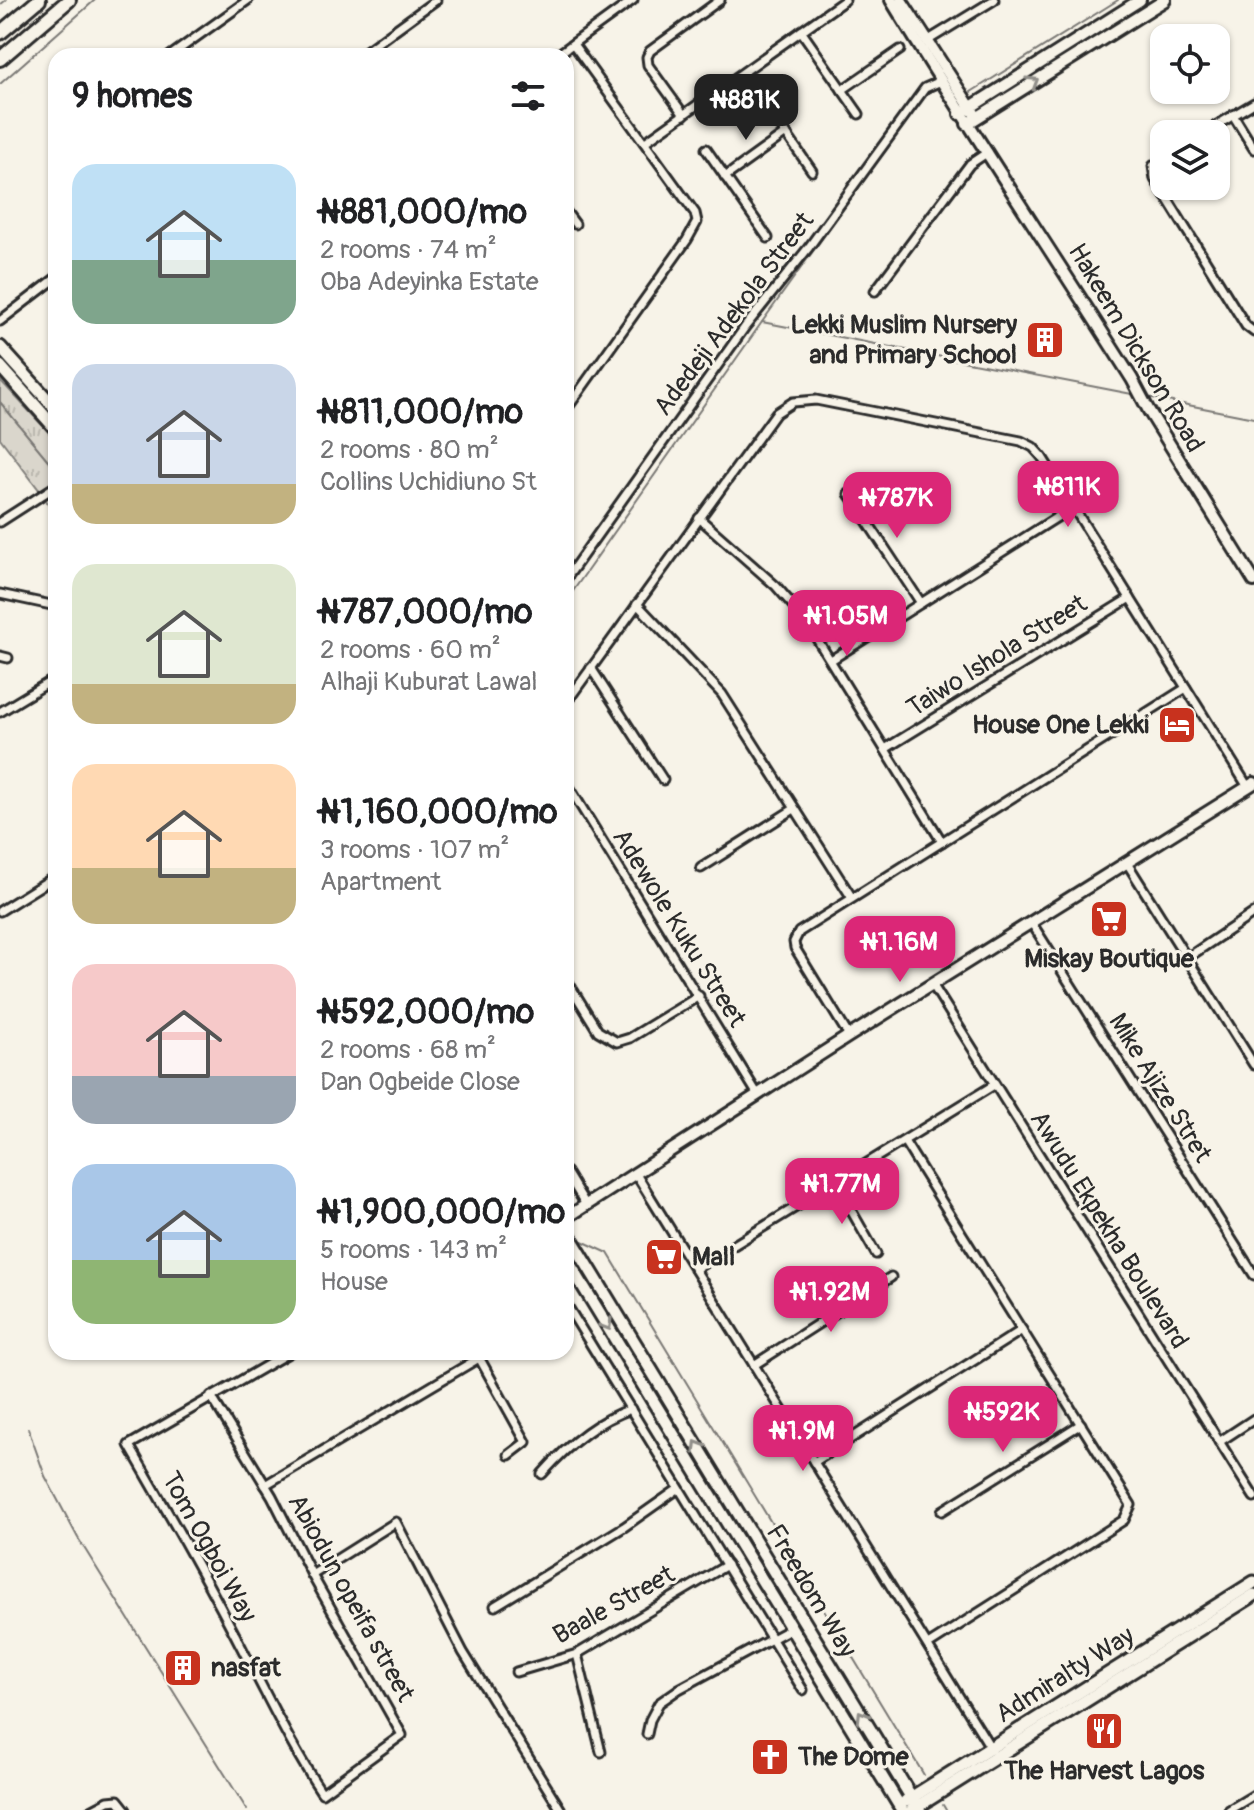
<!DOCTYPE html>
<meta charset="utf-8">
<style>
body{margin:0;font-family:Pangolin,sans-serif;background:#f2f2f2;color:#202124;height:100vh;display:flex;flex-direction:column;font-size:30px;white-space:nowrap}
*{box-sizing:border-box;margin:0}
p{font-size:26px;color:#757577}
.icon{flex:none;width:44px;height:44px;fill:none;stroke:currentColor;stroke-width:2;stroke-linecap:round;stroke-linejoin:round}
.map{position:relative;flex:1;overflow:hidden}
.panel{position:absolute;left:48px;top:48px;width:526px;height:1312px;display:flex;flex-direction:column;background:#fff;border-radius:24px;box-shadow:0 2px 6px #0004}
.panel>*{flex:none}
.buttons{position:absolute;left:1150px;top:24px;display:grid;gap:16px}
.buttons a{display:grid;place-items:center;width:80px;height:80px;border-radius:16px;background:#fff;box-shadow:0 2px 6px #0004;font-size:40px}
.price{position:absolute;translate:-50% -68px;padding:0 18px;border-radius:16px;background:#db2777;color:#fff;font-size:26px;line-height:52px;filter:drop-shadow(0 2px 4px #0008)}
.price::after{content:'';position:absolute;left:50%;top:48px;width:24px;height:18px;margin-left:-12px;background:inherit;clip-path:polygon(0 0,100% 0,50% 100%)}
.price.on{background:#222;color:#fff}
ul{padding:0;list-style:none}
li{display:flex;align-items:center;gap:24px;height:200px;padding:0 24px}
li span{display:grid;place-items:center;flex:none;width:224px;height:160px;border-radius:24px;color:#555}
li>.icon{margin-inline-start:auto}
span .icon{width:96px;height:96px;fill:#fffc;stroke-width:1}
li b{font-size:34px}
h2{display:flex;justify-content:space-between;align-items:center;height:96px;padding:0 24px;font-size:34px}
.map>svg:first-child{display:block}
.grass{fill:url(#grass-tufts);stroke:#82807c;stroke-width:2}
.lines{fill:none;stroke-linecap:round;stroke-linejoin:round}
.stream{stroke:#7a7874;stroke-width:2}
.street-casing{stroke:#2b2b2b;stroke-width:13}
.secondary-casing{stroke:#2b2b2b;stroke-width:16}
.primary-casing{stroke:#2b2b2b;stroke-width:17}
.highway-casing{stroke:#2b2b2b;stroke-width:18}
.street{stroke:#f7f3e8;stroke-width:7}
.secondary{stroke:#f7f3e8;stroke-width:10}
.primary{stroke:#f7f3e8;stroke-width:11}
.highway{stroke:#f7f3e8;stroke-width:12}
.oneway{stroke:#918f8a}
.labels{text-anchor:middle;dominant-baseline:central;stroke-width:6;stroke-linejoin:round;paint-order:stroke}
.street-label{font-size:26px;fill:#2b2b2b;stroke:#f7f3e8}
.poi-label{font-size:26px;font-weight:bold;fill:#2b2b2b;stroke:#f7f3e8;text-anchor:start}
</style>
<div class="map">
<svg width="1254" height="1810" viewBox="0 0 1254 1810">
<defs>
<pattern id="grass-tufts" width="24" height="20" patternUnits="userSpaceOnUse" patternTransform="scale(2)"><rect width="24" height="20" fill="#dad6cc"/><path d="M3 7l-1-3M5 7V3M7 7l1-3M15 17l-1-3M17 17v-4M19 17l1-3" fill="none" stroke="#bbb8af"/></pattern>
</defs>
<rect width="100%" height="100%" fill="#f7f3e8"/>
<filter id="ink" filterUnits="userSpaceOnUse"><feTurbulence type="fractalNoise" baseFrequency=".0125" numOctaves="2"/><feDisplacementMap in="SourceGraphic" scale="16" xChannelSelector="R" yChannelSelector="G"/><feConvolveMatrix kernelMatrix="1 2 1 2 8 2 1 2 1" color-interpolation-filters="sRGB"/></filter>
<g filter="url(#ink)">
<path class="grass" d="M0,380L56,440V516L45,499L52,494L47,486L40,491L0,438Z"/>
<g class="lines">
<g class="stream">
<path d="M0,5L6,0"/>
<path d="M0,84L95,0"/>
<path d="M971,92L1118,0"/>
<path d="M762,322L929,90"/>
<path d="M1147,397L1254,418"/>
<path d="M0,402L56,470"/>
<path d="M566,601L762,322L1137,395"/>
<path d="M582,1241L608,1253L924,1775"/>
<path d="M28,1428L45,1476L78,1538L247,1810"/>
<path d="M943,1805L946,1810"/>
</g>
<defs>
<g id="street">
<path d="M801,31L859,114"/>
<path d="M927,41L994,0"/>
<path d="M170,56L248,0"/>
<path d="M359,56L436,0"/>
<path d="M556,56L633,0"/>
<path d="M744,73L812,171"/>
<path d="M842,90L900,50"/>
<path d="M684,115L648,65L647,57L650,51L720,0"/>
<path d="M1233,115L1254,149"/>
<path d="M1202,134L1254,103"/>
<path d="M645,142L845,0"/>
<path d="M706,149L768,238"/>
<path d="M1164,157L1153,166L1155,179L1246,326L1254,332"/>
<path d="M725,177L786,133"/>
<path d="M566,212L575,224"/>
<path d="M875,291L970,164L988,152"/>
<path d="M0,321L56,278"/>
<path d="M566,410L687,240L697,222L695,213L573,44"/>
<path d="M849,494L921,603"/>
<path d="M699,518L776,586L804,618L942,842"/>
<path d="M0,522L56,486"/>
<path d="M566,579L745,327L809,247L925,88L941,81"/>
<path d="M0,594L56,606"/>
<path d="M637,604L722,694L852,898"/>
<path d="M0,656L8,658"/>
<path d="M831,660L1073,507"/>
<path d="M591,668L663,780"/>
<path d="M566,703L776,413L793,402L816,400L1021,441L1033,447L1042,457L1248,787"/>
<path d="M0,712L56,678"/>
<path d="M885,749L1130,598"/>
<path d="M566,782L758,1095"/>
<path d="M1127,863L1254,1065"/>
<path d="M701,868L794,809"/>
<path d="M0,911L56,876"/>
<path d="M1031,922L1254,1275"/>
<path d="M1187,958L1254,913"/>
<path d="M566,979L598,1031L617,1042L630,1038L699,996"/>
<path d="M932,984L1254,1497"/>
<path d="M849,1036L795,948L794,942L799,932L1186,688"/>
<path d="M904,1141L1131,1505L1124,1520L928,1645"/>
<path d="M566,1172L586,1205"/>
<path d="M636,1174L992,1750"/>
<path d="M835,1182L876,1254"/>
<path d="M695,1269L994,1085"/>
<path d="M566,1304L803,1690"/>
<path d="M476,1352L526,1442L509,1455"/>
<path d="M754,1365L891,1277"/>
<path d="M211,1396L272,1496L312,1575L402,1735L322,1793C293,1750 272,1705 248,1660C211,1587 170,1516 129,1445L290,1352"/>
<path d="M1219,1442L1254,1419"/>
<path d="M814,1462L1022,1330"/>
<path d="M542,1474C566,1447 595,1421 631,1409"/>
<path d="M265,1485L479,1358"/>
<path d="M942,1511L1081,1424"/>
<path d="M312,1575L396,1522L463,1652L561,1810"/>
<path d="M495,1606L624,1527L678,1489"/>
<path d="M577,1654L601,1752"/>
<path d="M516,1672L577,1654L727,1565"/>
<path d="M647,1734L650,1720L659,1703L679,1689L792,1628"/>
<path d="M91,1810L108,1801L118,1800L126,1810"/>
<path d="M1229,1810L1254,1795"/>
</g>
<g id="secondary">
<path d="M891,0C969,128 1052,252 1132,379L1149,411L1254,581"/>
<path d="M901,0L974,113"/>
<path d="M960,114L1140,0"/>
<path d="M967,124L1165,0"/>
<path d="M566,1218L849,1036L1254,783"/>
</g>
<g id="primary">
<path d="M0,347L56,409"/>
<path d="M0,366L56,429"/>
<path d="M566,1230L919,1810"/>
<path d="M566,1258L902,1810"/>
<path d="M906,1801L1254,1582"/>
<path d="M912,1810L1254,1595"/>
</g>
<g id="highway">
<path d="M0,33L39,0"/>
<path d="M0,59L69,0"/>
</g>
</defs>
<use href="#street" class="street-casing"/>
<use href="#secondary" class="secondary-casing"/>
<use href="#primary" class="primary-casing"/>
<use href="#highway" class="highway-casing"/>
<use href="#street" class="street"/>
<use href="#secondary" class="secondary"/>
<use href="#primary" class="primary"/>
<use href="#highway" class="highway"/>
</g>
<defs><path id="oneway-chevron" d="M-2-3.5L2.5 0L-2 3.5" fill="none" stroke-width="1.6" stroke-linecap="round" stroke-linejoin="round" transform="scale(2)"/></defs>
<g class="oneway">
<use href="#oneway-chevron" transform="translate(1033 82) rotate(-32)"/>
<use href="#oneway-chevron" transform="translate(607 1325) rotate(59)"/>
<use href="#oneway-chevron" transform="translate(698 1446) rotate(-121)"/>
<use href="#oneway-chevron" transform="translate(862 1716) rotate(-121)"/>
</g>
</g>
<defs>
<symbol id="building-square" viewBox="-11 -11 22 22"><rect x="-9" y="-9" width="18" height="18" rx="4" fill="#c8321e" stroke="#f7f3e8"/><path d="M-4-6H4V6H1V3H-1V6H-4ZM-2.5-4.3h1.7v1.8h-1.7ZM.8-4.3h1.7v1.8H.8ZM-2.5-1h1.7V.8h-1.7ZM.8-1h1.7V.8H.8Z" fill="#fff"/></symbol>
<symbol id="hotel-square" viewBox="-11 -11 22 22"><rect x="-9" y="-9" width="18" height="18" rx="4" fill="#c8321e" stroke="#f7f3e8"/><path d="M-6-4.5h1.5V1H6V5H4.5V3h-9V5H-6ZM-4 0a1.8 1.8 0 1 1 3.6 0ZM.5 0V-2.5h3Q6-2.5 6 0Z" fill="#fff"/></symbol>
<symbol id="supermarket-square" viewBox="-11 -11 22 22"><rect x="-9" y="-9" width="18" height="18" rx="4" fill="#c8321e" stroke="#f7f3e8"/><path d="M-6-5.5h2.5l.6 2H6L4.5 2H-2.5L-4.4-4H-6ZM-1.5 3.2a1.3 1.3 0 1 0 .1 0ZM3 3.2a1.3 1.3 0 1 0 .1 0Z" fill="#fff"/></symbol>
<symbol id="restaurant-square" viewBox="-11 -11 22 22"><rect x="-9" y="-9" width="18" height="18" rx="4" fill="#c8321e" stroke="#f7f3e8"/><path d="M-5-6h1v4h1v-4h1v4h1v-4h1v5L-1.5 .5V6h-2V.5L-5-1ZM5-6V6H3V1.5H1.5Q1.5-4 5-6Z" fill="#fff"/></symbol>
<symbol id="church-square" viewBox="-11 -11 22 22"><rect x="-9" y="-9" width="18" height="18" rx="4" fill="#c8321e" stroke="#f7f3e8"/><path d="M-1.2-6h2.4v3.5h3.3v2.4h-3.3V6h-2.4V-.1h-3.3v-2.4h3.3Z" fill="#fff"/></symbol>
</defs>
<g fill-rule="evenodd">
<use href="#building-square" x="1023" y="318" width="44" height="44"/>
<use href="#hotel-square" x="1155" y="703" width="44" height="44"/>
<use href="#supermarket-square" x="1087" y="897" width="44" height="44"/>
<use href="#supermarket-square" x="642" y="1235" width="44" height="44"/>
<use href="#building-square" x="161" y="1646" width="44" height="44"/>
<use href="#restaurant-square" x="1082" y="1709" width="44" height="44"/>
<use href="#church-square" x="748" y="1735" width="44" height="44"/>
</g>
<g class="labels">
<g class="street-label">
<text transform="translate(734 314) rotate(-53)">Adedeji Adekola Street</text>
<text transform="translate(1136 348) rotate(59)">Hakeem Dickson Road</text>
<text transform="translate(997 656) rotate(-32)">Taiwo Ishola Street</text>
<text transform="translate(679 928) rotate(58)">Adewole Kuku Street</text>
<text transform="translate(1160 1088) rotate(58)">Mike Ajize Stret</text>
<text transform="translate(1109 1230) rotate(58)">Awudu Ekpekha Boulevard</text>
<text transform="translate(209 1547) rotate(61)">Tom Ogboi Way</text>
<text transform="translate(811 1591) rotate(59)">Freedom Way</text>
<text transform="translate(351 1598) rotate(61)">Abiodun opeifa street</text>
<text transform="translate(614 1605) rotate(-29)">Baale Street</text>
<text transform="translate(1065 1675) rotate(-32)">Admiralty Way</text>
</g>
<g class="poi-label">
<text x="1017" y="325" text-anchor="end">Lekki Muslim Nursery<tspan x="1017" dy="30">and Primary School</tspan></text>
<text x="1149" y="725" text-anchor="end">House One Lekki</text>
<text x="1109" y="959" text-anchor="middle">Miskay Boutique</text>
<text x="692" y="1257">Mall</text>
<text x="211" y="1668">nasfat</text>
<text x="798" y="1757">The Dome</text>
<text x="1104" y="1771" text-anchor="middle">The Harvest Lagos</text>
</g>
</g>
</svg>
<div class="buttons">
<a><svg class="icon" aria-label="locate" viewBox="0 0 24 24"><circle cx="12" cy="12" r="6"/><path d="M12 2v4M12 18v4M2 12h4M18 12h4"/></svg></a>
<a><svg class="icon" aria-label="layers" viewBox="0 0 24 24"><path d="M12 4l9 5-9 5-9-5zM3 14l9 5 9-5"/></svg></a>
</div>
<b class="price on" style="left:746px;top:142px">₦881K</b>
<b class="price" style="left:1068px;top:529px">₦811K</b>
<b class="price" style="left:897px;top:540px">₦787K</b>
<b class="price" style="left:847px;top:658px">₦1.05M</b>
<b class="price" style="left:900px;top:984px">₦1.16M</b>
<b class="price" style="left:842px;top:1226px">₦1.77M</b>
<b class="price" style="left:831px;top:1334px">₦1.92M</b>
<b class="price" style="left:1003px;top:1454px">₦592K</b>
<b class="price" style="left:803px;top:1473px">₦1.9M</b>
<section class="panel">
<h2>9 homes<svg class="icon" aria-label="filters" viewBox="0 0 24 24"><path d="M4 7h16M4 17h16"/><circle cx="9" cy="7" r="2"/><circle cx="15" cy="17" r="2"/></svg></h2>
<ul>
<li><span style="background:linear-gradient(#bfe0f5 60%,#7fa58c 0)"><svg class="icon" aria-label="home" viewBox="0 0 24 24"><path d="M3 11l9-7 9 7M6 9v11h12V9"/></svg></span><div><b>₦881,000/mo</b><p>2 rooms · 74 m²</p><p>Oba Adeyinka Estate</p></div></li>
<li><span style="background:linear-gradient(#c9d6e8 75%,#c2b280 0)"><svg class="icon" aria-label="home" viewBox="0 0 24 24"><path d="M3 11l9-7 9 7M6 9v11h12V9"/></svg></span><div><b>₦811,000/mo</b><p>2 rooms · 80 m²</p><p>Collins Uchidiuno St</p></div></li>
<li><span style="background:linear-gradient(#dfe7d0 75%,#c2b280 0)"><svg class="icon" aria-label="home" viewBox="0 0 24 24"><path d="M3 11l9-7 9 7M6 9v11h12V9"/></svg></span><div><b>₦787,000/mo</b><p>2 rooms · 60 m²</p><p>Alhaji Kuburat Lawal</p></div></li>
<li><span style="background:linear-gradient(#ffd9b3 65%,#c2b280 0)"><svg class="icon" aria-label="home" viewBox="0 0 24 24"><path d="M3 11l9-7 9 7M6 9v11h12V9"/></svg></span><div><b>₦1,160,000/mo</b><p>3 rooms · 107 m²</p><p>Apartment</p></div></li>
<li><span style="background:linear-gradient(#f6c9c9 70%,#9aa5b1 0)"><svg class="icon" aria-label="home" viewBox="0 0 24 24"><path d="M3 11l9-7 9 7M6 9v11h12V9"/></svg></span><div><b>₦592,000/mo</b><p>2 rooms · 68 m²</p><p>Dan Ogbeide Close</p></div></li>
<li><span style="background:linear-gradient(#a9c7e8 60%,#8fb573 0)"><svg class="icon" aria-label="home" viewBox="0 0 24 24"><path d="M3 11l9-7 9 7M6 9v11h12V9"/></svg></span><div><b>₦1,900,000/mo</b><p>5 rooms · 143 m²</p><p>House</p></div></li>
</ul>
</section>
</div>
